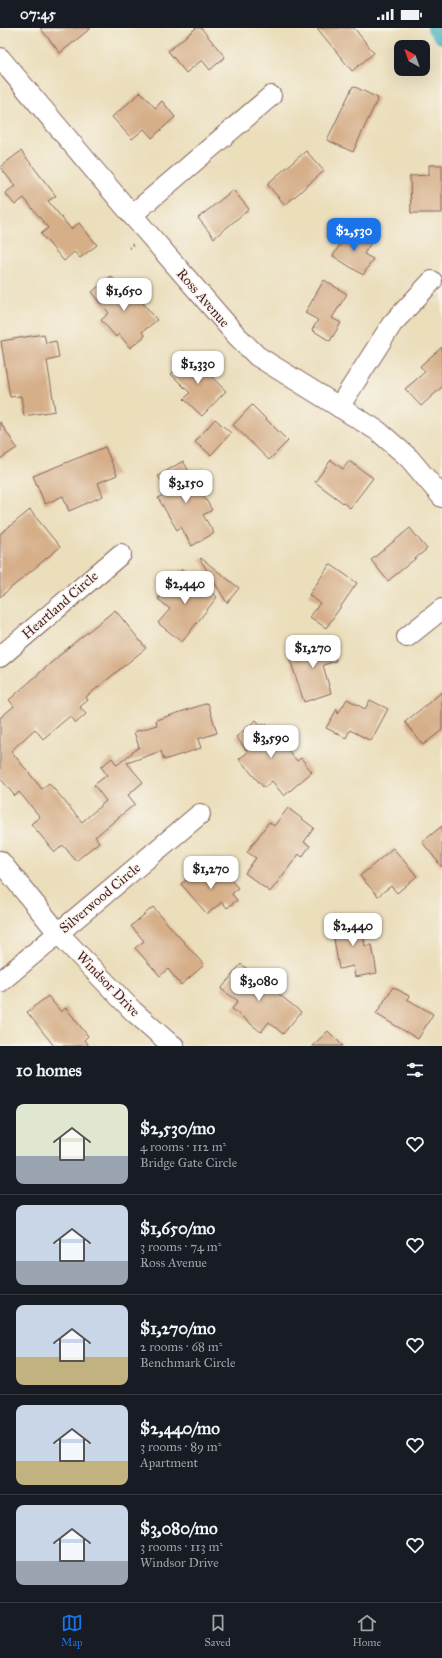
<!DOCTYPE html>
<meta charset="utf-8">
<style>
body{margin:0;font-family:"IM FELL Great Primer",serif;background:#20242c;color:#f1f3f6;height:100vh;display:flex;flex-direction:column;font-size:15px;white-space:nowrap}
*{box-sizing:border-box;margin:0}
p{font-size:13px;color:#9ea1a6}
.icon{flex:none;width:22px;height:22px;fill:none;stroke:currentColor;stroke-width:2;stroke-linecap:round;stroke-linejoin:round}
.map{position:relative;height:1018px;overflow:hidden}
.panel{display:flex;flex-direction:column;background:#171b24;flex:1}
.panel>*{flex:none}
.needle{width:26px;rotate:320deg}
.buttons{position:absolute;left:394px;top:12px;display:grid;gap:8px}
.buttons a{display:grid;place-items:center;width:36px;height:36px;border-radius:8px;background:#171b24;box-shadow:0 4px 16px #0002;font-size:20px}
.price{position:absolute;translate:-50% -34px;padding:0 9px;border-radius:8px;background:#fff;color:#222;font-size:13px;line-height:26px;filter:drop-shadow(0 1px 2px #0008)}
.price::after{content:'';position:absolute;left:50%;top:24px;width:12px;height:9px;margin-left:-6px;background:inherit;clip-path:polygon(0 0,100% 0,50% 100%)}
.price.on{background:#1a73e8;color:#fff}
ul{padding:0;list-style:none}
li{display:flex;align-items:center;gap:12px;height:100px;padding:0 16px}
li+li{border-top:1px solid #363941}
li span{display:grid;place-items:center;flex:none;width:112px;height:80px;border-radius:8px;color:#555}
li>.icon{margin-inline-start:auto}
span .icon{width:48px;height:48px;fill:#fffc;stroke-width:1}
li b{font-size:17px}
h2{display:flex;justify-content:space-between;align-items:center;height:48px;padding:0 16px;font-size:17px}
.status{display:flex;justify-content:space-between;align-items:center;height:28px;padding:0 20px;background:#171b24;direction:ltr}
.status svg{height:11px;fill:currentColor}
.tabs{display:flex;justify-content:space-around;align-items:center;height:56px;border-top:1px solid #363941;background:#171b24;font-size:11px;color:#9ea1a6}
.tabs a{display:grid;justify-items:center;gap:2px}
.tabs .on{color:#1a73e8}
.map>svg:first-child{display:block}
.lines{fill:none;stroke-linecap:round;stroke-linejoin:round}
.canal{stroke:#40aebe;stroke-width:18}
.building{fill:#d6af89}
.minor-casing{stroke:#82625d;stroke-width:22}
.path{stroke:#82625d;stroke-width:2.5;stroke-dasharray:1 3;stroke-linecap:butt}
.minor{stroke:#fff;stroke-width:20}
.labels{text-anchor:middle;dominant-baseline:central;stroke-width:3;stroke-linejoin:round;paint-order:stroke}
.street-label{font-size:14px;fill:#4a1f2b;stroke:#f7f3e8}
</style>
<div class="status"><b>07:45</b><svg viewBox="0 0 49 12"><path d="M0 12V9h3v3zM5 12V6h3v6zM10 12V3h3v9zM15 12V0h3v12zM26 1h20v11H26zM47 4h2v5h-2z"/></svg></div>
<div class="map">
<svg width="442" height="1018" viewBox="0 0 442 1018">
<rect width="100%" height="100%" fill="#f7f3e8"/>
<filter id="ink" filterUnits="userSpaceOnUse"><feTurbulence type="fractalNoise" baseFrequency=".025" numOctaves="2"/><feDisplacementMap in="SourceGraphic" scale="8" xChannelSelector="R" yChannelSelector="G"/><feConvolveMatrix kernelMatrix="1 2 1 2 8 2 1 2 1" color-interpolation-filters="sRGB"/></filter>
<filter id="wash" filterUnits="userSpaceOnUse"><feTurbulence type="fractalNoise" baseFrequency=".012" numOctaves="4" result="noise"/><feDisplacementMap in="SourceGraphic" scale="16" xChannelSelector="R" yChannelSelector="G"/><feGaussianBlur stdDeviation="0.9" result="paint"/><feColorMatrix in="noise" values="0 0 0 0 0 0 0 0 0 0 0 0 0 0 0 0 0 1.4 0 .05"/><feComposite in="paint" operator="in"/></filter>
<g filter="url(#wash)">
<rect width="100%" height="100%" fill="#ebdebb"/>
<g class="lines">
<path class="canal" d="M436,0L442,7"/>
</g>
<g id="blocks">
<g class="building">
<path d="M40,0H91L60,25Z"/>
<path d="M196,0H201L225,29L210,42L202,32L186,45L168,23Z"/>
<path d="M317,0H354L374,25L352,43Z"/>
<path d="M353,58L378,70L353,124L327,112Z"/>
<path d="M141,64L155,80L162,73L175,89L152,110L144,101L132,111L112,89Z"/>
<path d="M21,123L56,168L48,173L71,201L79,195L97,217L80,230L74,224L64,233L41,206L48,200L24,170L15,177L5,165L15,158L0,139Z"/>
<path d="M306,123L324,143L285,177L267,156Z"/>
<path d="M429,137H442V185H411L410,148L429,147Z"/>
<path d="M233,162L249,181L214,210L198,190Z"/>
<path d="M350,200L372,213L364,226L373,231L363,247L333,228Z"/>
<path d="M111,248L128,269L134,264L157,292L142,304L145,308L130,320L119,306L116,309L101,292L109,285L92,264Z"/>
<path d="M324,252L347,266L332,290L341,295L330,313L312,302L318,292L305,285Z"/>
<path d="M44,306L46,315L56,313L59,330L47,333L55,383L24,388L21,368L10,369L1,313Z"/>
<path d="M442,319V359L421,378L405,361L425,344L420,338Z"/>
<path d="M189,327L226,363L202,388L184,371L190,365L171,346Z"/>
<path d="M252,377L288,413L269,432L233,397Z"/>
<path d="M215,391L231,405L211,427L195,414Z"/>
<path d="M0,394L17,420L0,431Z"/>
<path d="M105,419L117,447L98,455L103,468L69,483L63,468L45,476L33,448Z"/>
<path d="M331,432L343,441L349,433L373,450L350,480L315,454Z"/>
<path d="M183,433L212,482L203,487L214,505L192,518L181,499L177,502L158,470L168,464L158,448Z"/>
<path d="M30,482L60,519L0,569V506Z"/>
<path d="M410,500L427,521L388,553L371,532Z"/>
<path d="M201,530L239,560L227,575L200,531Z"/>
<path d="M330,536L357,555L326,600L310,589L320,575L309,567Z"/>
<path d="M182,541L217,569L182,614L158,595L170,581L158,571Z"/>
<path d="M115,582L146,620L86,669L88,672L80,679L86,686L76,695L70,688L43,711L35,701L11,723L42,761L49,755L82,794L106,773L94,757L107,747L101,739L112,730L117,737L139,719L134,704L157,697L156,692L208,675L217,705L198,711L201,720L164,732L161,723L127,735L143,754L128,767L135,776L95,809L99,814L76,833L63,817L55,824L31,796L40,789L19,764L15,768L0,750V690L14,678L9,672L69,619Z"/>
<path d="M329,612L336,633L323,637L331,665L304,674L288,625Z"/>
<path d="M442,664V702L423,717L405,694Z"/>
<path d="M347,671L365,681L370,672L388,681L371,713L350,702L346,710L326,700L337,681L338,686Z"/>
<path d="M256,692L262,698L265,695L297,733L301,730L312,744L284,768L272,753L264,760L239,731L248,724L236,709Z"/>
<path d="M288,780L314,800L304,814L310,818L302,829L299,826L270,864L245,845L256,830L247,824L269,794L274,798Z"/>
<path d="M442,798V839L422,814Z"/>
<path d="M393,820L417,848L397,865L391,858L378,868L360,848Z"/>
<path d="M218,838L238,860L232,866L237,872L227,880L222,874L207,886L181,856L197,843L204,851Z"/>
<path d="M153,879L204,937L181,957L168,941L160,948L135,920L144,913L131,898Z"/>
<path d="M360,888L365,918L372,917L377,945L355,949L353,938L339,941L331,893Z"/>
<path d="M241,936L301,984L283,1006L269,994L261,1004L232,981L238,973L221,961Z"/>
<path d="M393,959L409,968L407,971L433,986L418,1011L376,986Z"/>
<path d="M48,968L61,984L66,980L88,1008L84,1012L89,1018H54L27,984Z"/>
<path d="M328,1003L343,1018H312Z"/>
</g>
</g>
</g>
<g filter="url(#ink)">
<use href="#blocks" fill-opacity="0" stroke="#82625d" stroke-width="1"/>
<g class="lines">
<defs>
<g id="minor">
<path d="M0,30L132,187L236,307L257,328L378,403L409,430L442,469"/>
<path d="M132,187L271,68"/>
<path d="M339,379L392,296L432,253"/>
<path d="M407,609L442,581"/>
<path d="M0,629L121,526"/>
<path d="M0,833L59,906L133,983L168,1014L174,1018"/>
<path d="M0,954L200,786"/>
</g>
</defs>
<use href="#minor" class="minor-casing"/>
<path class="path" d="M129,220L134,215"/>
<use href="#minor" class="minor"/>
</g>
</g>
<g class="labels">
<g class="street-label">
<text transform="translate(203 270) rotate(49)">Ross Avenue</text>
<text transform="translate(60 577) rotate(-41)">Heartland Circle</text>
<text transform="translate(100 870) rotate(-40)">Silverwood Circle</text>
<text transform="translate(108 956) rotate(46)">Windsor Drive</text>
</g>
</g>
</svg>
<div class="buttons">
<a><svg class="needle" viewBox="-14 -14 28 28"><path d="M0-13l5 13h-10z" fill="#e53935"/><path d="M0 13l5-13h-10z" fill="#9ea1a6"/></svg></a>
</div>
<b class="price on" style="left:354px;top:224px">$2,530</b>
<b class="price" style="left:124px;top:284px">$1,650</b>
<b class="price" style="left:198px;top:357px">$1,330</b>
<b class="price" style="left:186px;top:476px">$3,150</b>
<b class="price" style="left:185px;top:577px">$2,440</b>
<b class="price" style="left:313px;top:641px">$1,270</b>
<b class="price" style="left:271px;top:731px">$3,590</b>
<b class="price" style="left:211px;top:862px">$1,270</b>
<b class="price" style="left:353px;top:919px">$2,440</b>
<b class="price" style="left:259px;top:974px">$3,080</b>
</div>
<section class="panel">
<h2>10 homes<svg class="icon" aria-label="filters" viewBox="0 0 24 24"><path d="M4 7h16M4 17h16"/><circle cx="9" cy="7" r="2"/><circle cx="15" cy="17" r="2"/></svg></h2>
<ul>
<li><span style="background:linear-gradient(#dfe7d0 65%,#9aa5b1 0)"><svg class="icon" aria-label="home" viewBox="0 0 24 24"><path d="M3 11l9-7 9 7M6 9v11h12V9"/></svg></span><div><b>$2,530/mo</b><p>4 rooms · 112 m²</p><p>Bridge Gate Circle</p></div><svg class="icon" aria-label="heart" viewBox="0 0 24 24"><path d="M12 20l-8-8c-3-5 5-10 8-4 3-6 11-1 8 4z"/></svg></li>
<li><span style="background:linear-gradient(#c9d6e8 70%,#9aa5b1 0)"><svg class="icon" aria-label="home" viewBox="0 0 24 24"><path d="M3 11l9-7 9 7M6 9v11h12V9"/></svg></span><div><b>$1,650/mo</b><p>3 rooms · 74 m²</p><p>Ross Avenue</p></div><svg class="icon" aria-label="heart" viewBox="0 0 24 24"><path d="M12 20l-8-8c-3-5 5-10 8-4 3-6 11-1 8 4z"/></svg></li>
<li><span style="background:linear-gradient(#c9d6e8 65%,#c2b280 0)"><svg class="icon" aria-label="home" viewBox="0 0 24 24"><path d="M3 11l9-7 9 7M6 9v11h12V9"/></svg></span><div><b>$1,270/mo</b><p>2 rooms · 68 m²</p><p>Benchmark Circle</p></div><svg class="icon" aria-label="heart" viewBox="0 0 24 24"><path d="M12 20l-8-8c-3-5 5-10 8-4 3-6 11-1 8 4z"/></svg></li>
<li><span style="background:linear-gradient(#c9d6e8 70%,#c2b280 0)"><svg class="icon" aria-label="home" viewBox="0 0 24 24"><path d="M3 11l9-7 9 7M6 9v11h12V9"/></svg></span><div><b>$2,440/mo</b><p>3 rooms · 89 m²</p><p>Apartment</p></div><svg class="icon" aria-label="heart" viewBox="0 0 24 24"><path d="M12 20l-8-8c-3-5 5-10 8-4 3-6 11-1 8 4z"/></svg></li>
<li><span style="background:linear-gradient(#c9d6e8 70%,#9aa5b1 0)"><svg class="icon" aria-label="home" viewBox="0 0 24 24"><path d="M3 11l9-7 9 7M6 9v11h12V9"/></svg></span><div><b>$3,080/mo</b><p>3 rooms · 113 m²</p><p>Windsor Drive</p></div><svg class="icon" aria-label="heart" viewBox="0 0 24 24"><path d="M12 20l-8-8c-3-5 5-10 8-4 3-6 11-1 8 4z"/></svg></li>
</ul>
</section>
<nav class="tabs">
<a class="on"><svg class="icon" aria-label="map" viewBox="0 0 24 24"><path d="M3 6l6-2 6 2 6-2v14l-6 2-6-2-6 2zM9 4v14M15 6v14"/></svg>Map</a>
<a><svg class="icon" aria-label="saved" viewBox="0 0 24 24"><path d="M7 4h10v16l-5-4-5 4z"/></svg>Saved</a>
<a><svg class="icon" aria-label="home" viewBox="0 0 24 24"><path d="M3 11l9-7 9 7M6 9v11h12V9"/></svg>Home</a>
</nav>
